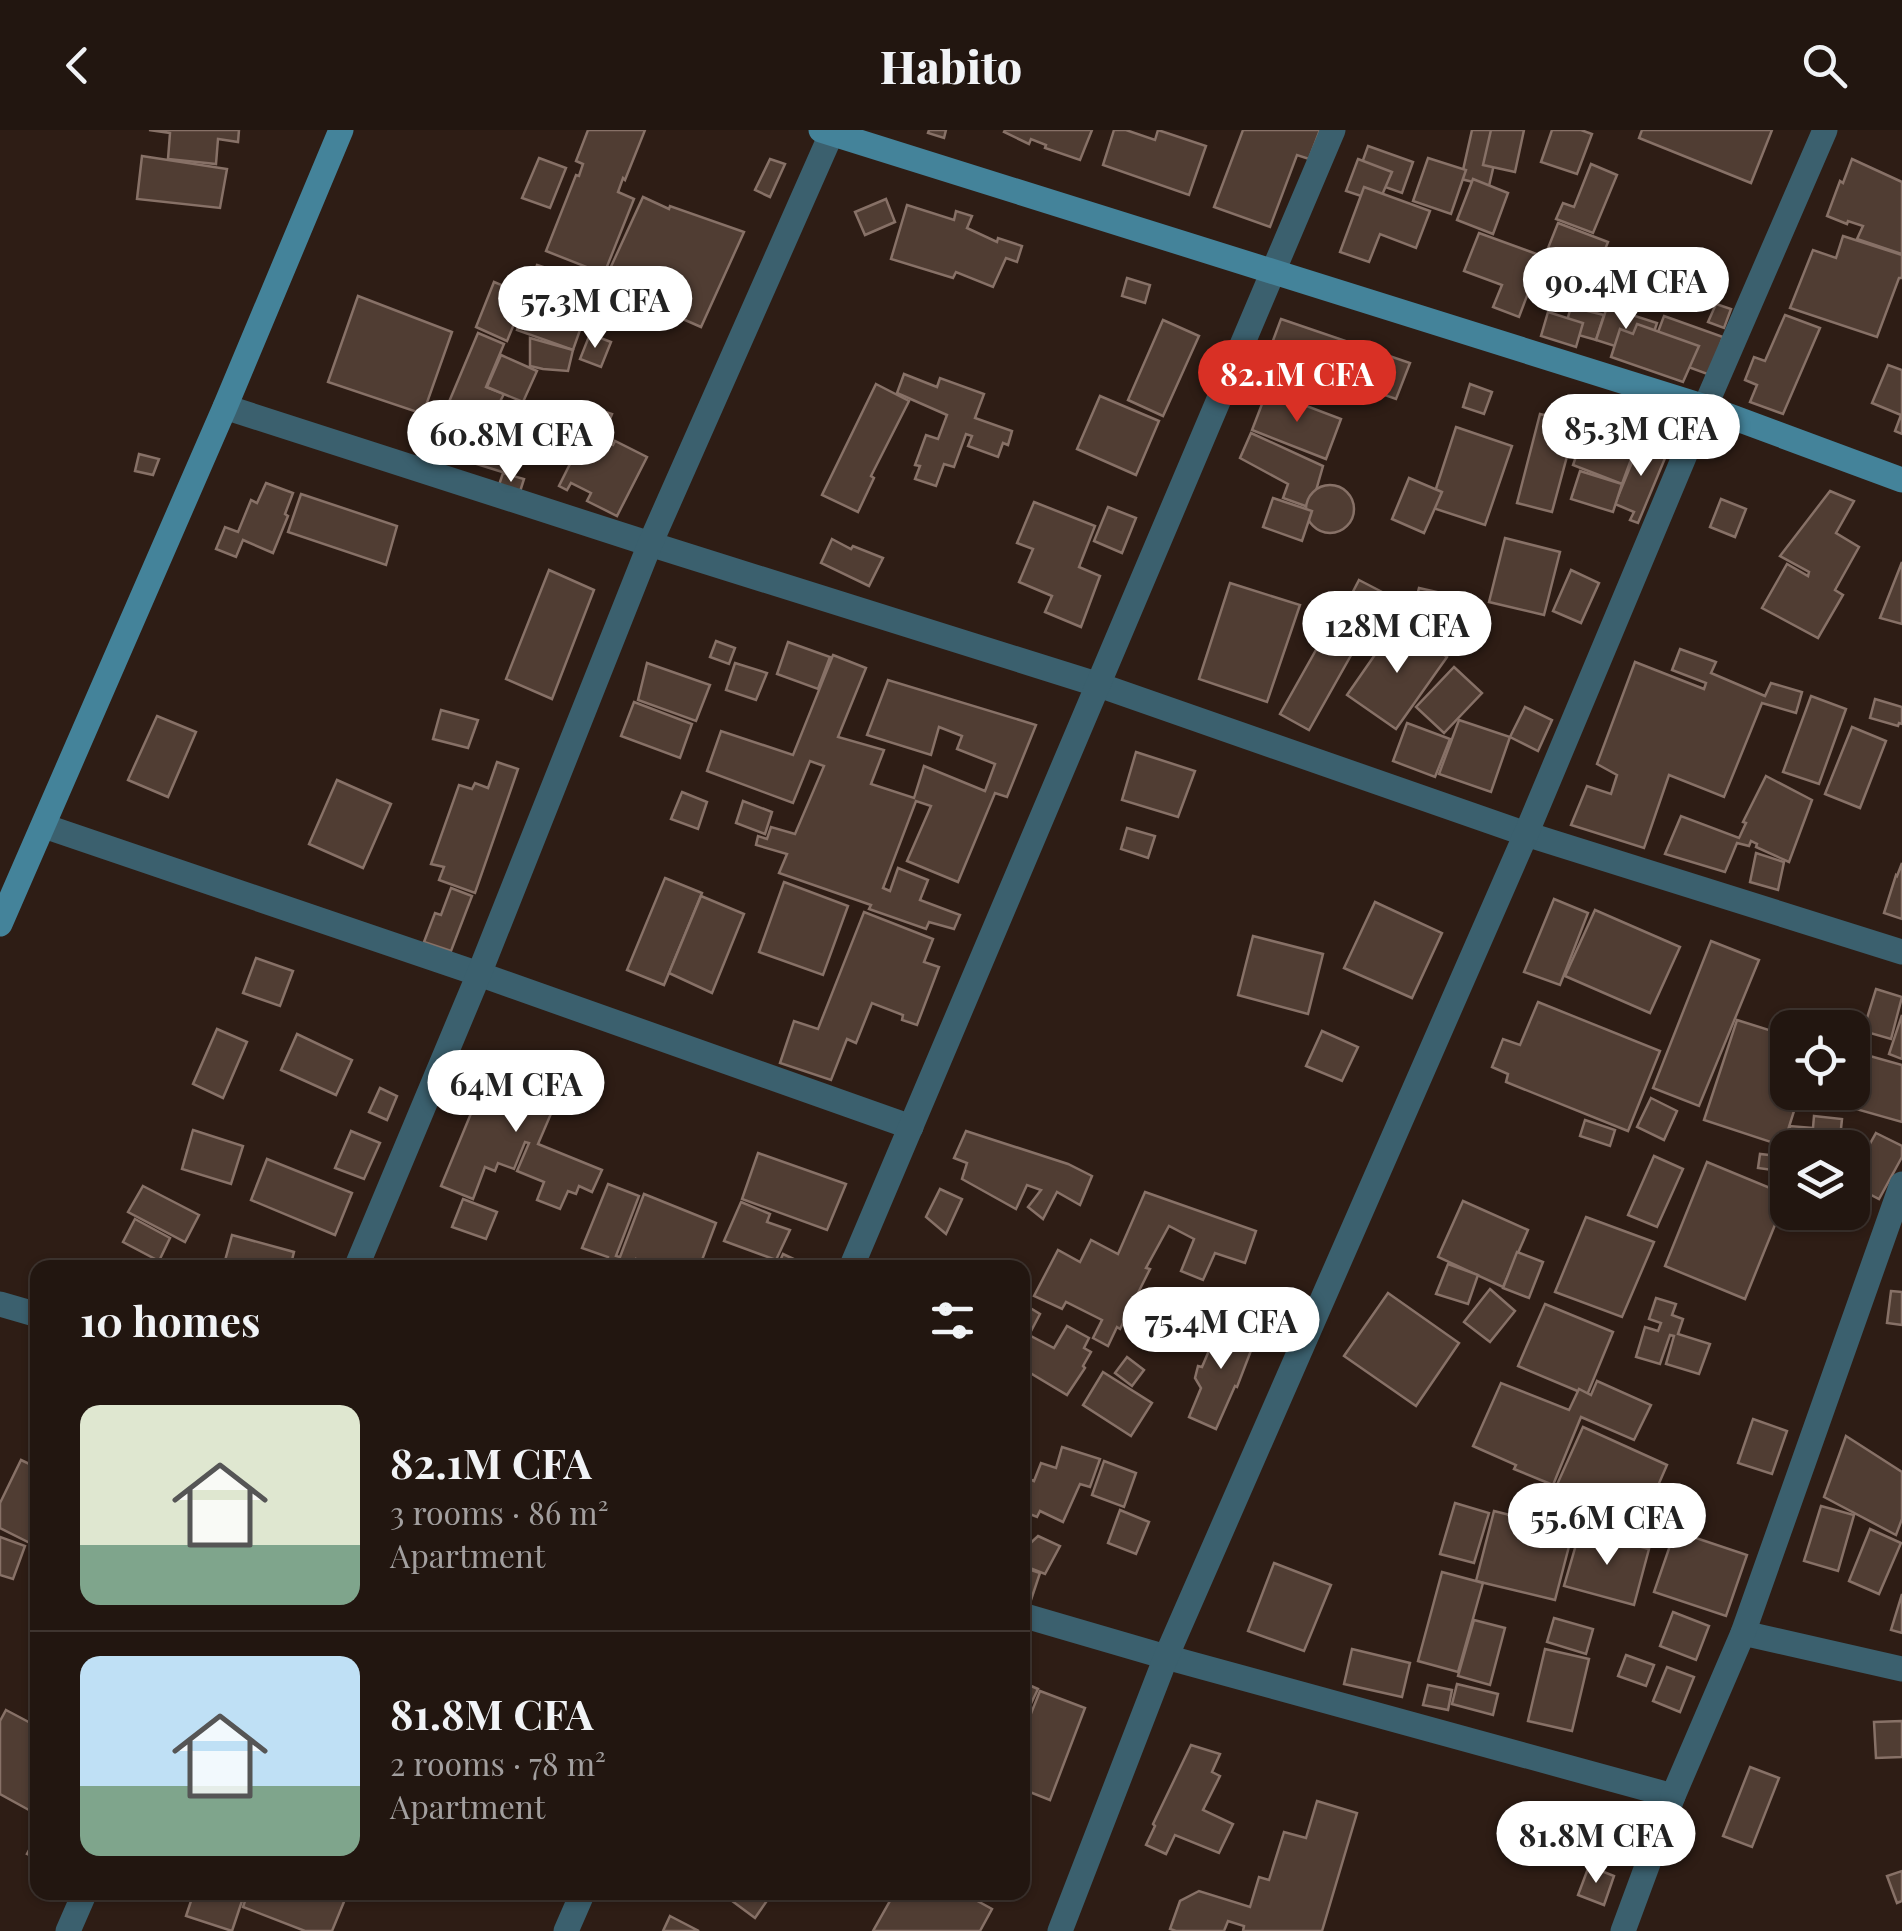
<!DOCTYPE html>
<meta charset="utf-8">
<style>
body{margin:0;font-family:"Playfair Display",serif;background:#2a1f19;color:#f1f3f6;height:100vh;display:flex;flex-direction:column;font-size:38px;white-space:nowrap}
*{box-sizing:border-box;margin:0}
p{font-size:32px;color:#a29f9f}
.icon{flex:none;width:55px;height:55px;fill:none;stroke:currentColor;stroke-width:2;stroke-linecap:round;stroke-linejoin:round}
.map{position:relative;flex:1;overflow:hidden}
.side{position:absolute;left:30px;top:1130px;width:1000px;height:640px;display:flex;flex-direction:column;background:#221610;border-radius:20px;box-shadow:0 2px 8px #0004,0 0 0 2px #3f3530}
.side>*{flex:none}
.buttons{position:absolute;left:1770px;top:880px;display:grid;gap:20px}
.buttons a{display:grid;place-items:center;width:100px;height:100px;border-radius:20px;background:#221610;box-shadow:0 2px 8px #0004,0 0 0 2px #3f3530;font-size:50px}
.price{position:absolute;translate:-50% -85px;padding:0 22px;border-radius:35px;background:#fff;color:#222;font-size:32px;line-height:65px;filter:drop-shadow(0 2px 5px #0008)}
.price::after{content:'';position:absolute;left:50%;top:60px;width:30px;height:22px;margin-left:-15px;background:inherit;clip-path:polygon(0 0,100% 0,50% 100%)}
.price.selected{background:#d93025;color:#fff}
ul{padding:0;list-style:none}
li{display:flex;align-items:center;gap:30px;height:250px;padding:0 50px}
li+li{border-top:2px solid #3f3530}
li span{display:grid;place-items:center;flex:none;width:280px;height:200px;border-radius:20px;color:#555}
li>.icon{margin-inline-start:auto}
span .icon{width:120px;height:120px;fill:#fffc;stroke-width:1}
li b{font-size:42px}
h2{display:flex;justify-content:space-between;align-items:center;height:120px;padding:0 50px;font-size:42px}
header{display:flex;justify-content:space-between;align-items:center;height:130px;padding:0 50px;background:#221610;font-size:45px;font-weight:800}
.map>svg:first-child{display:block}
.building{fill:#503d33;stroke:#877167;stroke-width:2.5}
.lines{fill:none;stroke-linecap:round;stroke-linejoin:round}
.minor{stroke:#3b606e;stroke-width:25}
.secondary{stroke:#44839a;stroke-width:25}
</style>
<header><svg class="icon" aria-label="back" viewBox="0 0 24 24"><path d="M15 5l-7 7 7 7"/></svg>Habito<svg class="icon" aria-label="search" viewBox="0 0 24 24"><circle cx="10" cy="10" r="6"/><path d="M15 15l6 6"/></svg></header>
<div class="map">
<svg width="1902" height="1801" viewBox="0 0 1902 1801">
<rect width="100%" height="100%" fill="#2e1d15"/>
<g class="building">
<path d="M149,0H239L238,12L218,9L216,34L168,29L170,3Z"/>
<path d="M588,0H645L625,50L623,48L618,62L634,69L604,144L546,121L576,45L579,46L583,34L576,31Z"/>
<path d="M929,0H946L944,8L928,3Z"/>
<path d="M1005,0H1092L1080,30L1045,18L1046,15L1031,9L1029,14L1004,2Z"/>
<path d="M1114,0H1126L1155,10L1158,0L1206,16L1189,65L1103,35Z"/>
<path d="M1243,0H1320L1309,29L1297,25L1270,97L1214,77Z"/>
<path d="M1472,0H1502L1489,56L1461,49Z"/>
<path d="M1491,0H1524L1515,42L1483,35Z"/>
<path d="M1552,0H1581L1592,4L1577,44L1541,32Z"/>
<path d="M1642,0H1772L1751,53L1639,8Z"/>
<path d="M1368,16L1413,32L1402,63L1357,47Z"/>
<path d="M142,26L227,39L220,78L137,69Z"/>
<path d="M539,28L566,38L550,78L522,68Z"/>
<path d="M1428,28L1466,40L1451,84L1413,71Z"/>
<path d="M770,29L785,34L770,67L755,60Z"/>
<path d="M1358,29L1392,42L1379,72L1346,61Z"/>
<path d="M1852,29L1902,52V124L1857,109L1863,96L1848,91L1847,94L1827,86L1840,51L1843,53Z"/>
<path d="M1591,34L1617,45L1593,103L1556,89L1563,73L1574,77Z"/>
<path d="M1473,49L1508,63L1493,104L1457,90Z"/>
<path d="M1364,57L1430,81L1416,118L1380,104L1369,132L1340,122Z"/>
<path d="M643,67L669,79L670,76L744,102L701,197L603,154Z"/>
<path d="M886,69L895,92L865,105L855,82Z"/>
<path d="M907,75L954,90L956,81L972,86L967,98L997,112L998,108L1022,116L1017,132L1006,128L993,157L956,142L953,148L891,129Z"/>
<path d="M1558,93L1608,112L1592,152L1572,144L1562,168L1533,156Z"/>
<path d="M1479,103L1542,126L1519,187L1493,177L1502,155L1464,141Z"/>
<path d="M1843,106L1902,125V148H1899L1877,207L1790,178L1813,120L1836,128Z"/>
<path d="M537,135L565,144L557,165L530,155Z"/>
<path d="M1127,148L1150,155L1145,173L1122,166Z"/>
<path d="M494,152L526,165L507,211L476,197Z"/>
<path d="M530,164L586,183L573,220L517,200Z"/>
<path d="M358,166L452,202L423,284L328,252Z"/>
<path d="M1716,174L1731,179L1724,198L1708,192Z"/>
<path d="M1571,177L1604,185L1596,210L1564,201Z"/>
<path d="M1607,177L1657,193L1646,226L1596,210Z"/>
<path d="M1548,182L1583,193L1576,217L1541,206Z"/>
<path d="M1785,185L1820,198L1783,284L1750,272L1757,255L1745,250L1754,227L1765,231Z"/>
<path d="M1664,186L1723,207L1710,245L1650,223Z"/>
<path d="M1281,189L1410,233L1396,269L1268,224Z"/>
<path d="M1163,190L1199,206L1163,286L1128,270Z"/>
<path d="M1637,194L1699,216L1683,252L1611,227L1620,199L1633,204Z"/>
<path d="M478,203L504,214L486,257L504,264L495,281L479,275L457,329L418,315L432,273L446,279Z"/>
<path d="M590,204L611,212L601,237L580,229Z"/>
<path d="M530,208L573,220L568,241L543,239L530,236Z"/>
<path d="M501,225L537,241L523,272L487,257Z"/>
<path d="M1888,235L1902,240V304L1895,301L1901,285L1872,273Z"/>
<path d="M904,244L937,257L940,248L984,264L975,288L1012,301L1008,315L1003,313L998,327L968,316L972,306L966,304L954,337L944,334L936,356L915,349L920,336L915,335L926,305L938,309L947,285L897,263Z"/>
<path d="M876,254L909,271L871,346L874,348L858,382L822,365Z"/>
<path d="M1470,254L1492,262L1484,284L1463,277Z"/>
<path d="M1267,261L1341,289L1326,329L1252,300Z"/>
<path d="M1100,266L1159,291L1136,345L1077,319Z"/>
<path d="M581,274L612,284L603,307L573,297Z"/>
<path d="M1540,284L1576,293L1552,382L1517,373Z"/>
<path d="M508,291L525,299L518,315L501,308Z"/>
<path d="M1456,297L1512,316L1485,395L1430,377Z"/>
<path d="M1586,298L1636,316L1622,354L1573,335Z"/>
<path d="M1251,303L1323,336L1311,378L1283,368L1288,354L1240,328Z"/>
<path d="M584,306L592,310L589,316L604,324L610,314L613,315L615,311L647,327L617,386L587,371L591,363L571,353L567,360L559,356Z"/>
<path d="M478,307L520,321L512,345L470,332Z"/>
<path d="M1641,310L1668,321L1638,393L1630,390L1634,382L1615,374Z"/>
<path d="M139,324L159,329L153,345L135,341Z"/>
<path d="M1580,341L1622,354L1613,382L1571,369Z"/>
<path d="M503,343L524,349L518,368L497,361Z"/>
<path d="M1409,348L1442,362L1424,403L1392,389Z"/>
<path d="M266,353L293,363L285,384L288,386L273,423L243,410L236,427L216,419L225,397L238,402L251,370L257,373Z"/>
<circle cx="1330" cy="379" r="24"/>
<path d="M1830,361L1854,371L1836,403L1859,417L1835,460L1843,465L1818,508L1762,478L1787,434L1808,446L1809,442L1780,426Z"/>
<path d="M301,364L397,396L386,435L288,402Z"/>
<path d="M1273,368L1312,381L1302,411L1263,397Z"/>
<path d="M1721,369L1746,379L1735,407L1710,397Z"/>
<path d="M1034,372L1095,396L1079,437L1100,446L1081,497L1045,482L1052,466L1019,452L1033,419L1017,413Z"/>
<path d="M1108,377L1136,388L1122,423L1094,411Z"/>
<path d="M1505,408L1560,422L1544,485L1489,472Z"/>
<path d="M832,409L851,419L853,416L883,428L869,456L821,433Z"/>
<path d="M1902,432V494L1880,488Z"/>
<path d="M549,440L594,460L552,569L506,549Z"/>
<path d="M1571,440L1599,453L1581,493L1553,481Z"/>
<path d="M1359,450L1384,463L1367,496L1342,483Z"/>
<path d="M1230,453L1300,475L1267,572L1199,549Z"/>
<path d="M1419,458L1463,468L1458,490L1413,481Z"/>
<path d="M1397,493L1447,527L1396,599L1347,565Z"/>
<path d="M1330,495L1359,511L1309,600L1280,584Z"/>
<path d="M716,511L735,518L729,534L710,527Z"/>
<path d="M788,512L830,527L818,559L777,544Z"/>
<path d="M1680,519L1716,532L1711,543L1765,566L1771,553L1802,562L1796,583L1762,573L1724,667L1669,645L1644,718L1571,695L1587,656L1611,664L1617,645L1597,634L1635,532L1704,559L1706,553L1672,540Z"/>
<path d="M833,525L866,538L838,607L884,620L871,654L914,668L924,636L985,661L995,634L957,619L962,606L939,597L931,625L867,605L888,550L1036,595L1007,667L995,663L958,752L907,731L931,676L916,671L883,758L890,761L898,738L928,750L920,770L960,785L954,799L929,792L926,799L869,779L871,775L779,743L787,724L756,715L758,706L767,709L771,697L795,704L824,636L810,631L793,673L707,641L721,601L793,625Z"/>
<path d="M647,533L710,555L696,591L638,570Z"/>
<path d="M735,533L767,543L756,570L726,560Z"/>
<path d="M1454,537L1482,563L1444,603L1416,577Z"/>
<path d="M1811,566L1846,579L1819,654L1783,642Z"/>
<path d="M1875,569L1902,577V594L1899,593L1898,596L1870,588Z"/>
<path d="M634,572L692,594L680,628L621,606Z"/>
<path d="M1525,577L1552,590L1538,621L1510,607Z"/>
<path d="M441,580L478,590L468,618L433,609Z"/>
<path d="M157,586L196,602L168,667L128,650Z"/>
<path d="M1459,590L1510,607L1491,662L1439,644Z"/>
<path d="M1407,593L1450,609L1435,647L1393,631Z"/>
<path d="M1852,597L1886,611L1860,678L1825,664Z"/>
<path d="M1136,622L1195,641L1178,687L1122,670Z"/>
<path d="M497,632L518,639L475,763L439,750L444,737L431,734L459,655L472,659L475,653L488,658Z"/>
<path d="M1766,646L1812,670L1789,732L1756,717L1757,714L1751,711L1749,716L1737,713L1725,742L1665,724L1681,686L1739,708L1746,693L1743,692Z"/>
<path d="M337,650L391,674L363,738L309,714Z"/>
<path d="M682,662L707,672L698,699L671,689Z"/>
<path d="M743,671L772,682L765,704L736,693Z"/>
<path d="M1127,698L1155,706L1148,728L1121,719Z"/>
<path d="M1756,723L1784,732L1778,760L1750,752Z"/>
<path d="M1902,733V789L1884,783L1896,745L1897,746Z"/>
<path d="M665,748L702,763L664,855L627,840Z"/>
<path d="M784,752L848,776L823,845L759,822Z"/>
<path d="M451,758L472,766L451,821L424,812L435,783L441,785Z"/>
<path d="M701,766L744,784L712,863L669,843Z"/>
<path d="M1554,769L1588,783L1560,855L1524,842Z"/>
<path d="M1375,772L1442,803L1412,868L1344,838Z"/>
<path d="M1595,780L1680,817L1650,883L1565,846Z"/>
<path d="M864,782L933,809L924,832L939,837L917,895L902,890L903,885L872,873L856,913L847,909L831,950L780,933L794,891L818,899Z"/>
<path d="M1253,806L1323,824L1308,884L1238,865Z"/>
<path d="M1711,811L1759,830L1699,976L1653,958Z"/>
<path d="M256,828L293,841L280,876L243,863Z"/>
<path d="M1876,859L1902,867L1891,909L1863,901Z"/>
<path d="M1538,872L1660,921L1628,1001L1506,952L1508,944L1492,937L1503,909L1520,915Z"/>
<path d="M1902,885V929L1889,924Z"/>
<path d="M1737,890L1788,906V962H1800L1783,1016L1704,990Z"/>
<path d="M217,899L247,912L223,968L193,954Z"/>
<path d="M1322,901L1358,917L1342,951L1306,936Z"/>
<path d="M297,904L352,930L336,965L281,940Z"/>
<path d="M1852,921L1902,935V992L1817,968L1819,962H1852Z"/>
<path d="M496,923L565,951L538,1014L602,1040L592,1062L579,1056L576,1064L568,1061L560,1079L537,1070L544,1052L517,1041L529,1013L525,1012L514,1039L498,1033L495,1041L485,1037L473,1069L441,1056Z"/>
<path d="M380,958L397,966L387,990L369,982Z"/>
<path d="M1651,968L1677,981L1664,1010L1637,997Z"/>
<path d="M1814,986L1842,989L1839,1018H1788V1042L1758,1038L1760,1024L1786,1027L1790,996L1813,998Z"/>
<path d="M1585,990L1615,1000L1610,1016L1580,1006Z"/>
<path d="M193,1000L243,1016L231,1054L182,1039Z"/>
<path d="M351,1001L380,1013L364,1049L335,1038Z"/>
<path d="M966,1001L1068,1034L1092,1046L1080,1075L1057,1062L1043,1089L1028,1077L1041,1060L1027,1055L1016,1079L962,1049L967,1033L954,1028Z"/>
<path d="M1876,1003L1902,1016V1027L1879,1069L1852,1055V1046Z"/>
<path d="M758,1023L846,1054L827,1100L742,1069Z"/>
<path d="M1654,1026L1683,1039L1657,1097L1628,1085Z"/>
<path d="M267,1029L352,1063L335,1105L251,1070Z"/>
<path d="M1707,1032L1787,1065L1745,1169L1665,1136Z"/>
<path d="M608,1054L639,1066L616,1126L620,1127L644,1064L716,1093L699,1138H655L636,1129L633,1138H606L608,1127L582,1118Z"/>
<path d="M143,1056L199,1085L185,1112L128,1082Z"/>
<path d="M940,1059L962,1069L946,1104L926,1087Z"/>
<path d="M1145,1062L1256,1101L1245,1133L1215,1123L1203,1150L1181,1141L1194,1109L1169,1096L1146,1138L1150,1139L1120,1199L1117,1197L1108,1216L1093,1208L1102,1190L1066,1172L1062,1179L1034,1166L1058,1120L1080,1132L1091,1110L1118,1124Z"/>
<path d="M463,1069L497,1082L486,1109L452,1097Z"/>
<path d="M1463,1071L1528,1100L1503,1157L1438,1127Z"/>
<path d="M741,1072L770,1084L767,1092L790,1100L776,1130L724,1111Z"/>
<path d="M1586,1087L1654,1112L1622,1187L1555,1162Z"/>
<path d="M135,1089L170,1108L159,1131L123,1112Z"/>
<path d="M232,1105L294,1122L290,1138H223Z"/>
<path d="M1517,1122L1543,1132L1529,1168L1503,1158Z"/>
<path d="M783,1124L802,1133L800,1138H777Z"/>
<path d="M1448,1134L1478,1145L1468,1174L1436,1164Z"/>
<path d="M1490,1159L1515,1181L1490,1212L1464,1192Z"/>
<path d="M1891,1161L1902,1162V1195L1887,1193Z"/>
<path d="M1388,1163L1459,1213L1416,1276L1344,1226Z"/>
<path d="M1656,1168L1676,1174L1672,1185L1683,1189L1678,1204L1710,1214L1699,1244L1666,1234L1674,1206L1670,1205L1660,1234L1636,1227L1645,1197L1658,1201L1661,1193L1649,1189Z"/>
<path d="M1022,1173L1040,1184L1029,1205L1054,1218L1067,1196L1089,1208L1084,1218L1091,1222L1083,1236L1085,1238L1067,1265L1022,1238Z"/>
<path d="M1545,1174L1613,1202L1587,1265L1518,1236Z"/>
<path d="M1222,1190L1257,1205L1237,1257L1235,1256L1216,1299L1189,1287L1201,1258L1195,1248L1198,1236L1202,1237Z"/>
<path d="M1127,1227L1144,1240L1132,1256L1115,1243Z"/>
<path d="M1103,1242L1152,1273L1131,1306L1083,1275Z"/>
<path d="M1597,1251L1651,1275L1634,1310L1581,1287L1553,1355L1514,1339L1516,1335L1473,1316L1501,1253L1569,1280L1579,1259L1591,1265Z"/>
<path d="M1753,1289L1787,1301L1772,1344L1738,1333Z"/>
<path d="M1583,1297L1667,1335L1640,1397L1555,1359Z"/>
<path d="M1846,1306L1902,1342V1389L1896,1405L1824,1367Z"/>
<path d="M1062,1317L1100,1329L1090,1357L1080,1354L1063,1392L1040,1381L1037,1387L1022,1381V1346L1034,1351L1041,1333L1056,1338Z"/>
<path d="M21,1330L38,1338V1417L0,1398V1373Z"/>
<path d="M1104,1331L1136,1343L1124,1377L1092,1365Z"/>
<path d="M1455,1373L1489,1383L1474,1433L1440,1424Z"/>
<path d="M1821,1376L1854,1385L1838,1441L1804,1431Z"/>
<path d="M1120,1380L1149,1392L1136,1424L1108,1413Z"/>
<path d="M1494,1381L1573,1401L1555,1470L1476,1451Z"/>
<path d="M1870,1399L1901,1413L1879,1464L1849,1451Z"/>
<path d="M1580,1401L1649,1419L1634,1475L1564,1456Z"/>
<path d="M1675,1401L1747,1425L1726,1486L1654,1462Z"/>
<path d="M1038,1406L1060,1416L1045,1444L1022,1435V1421Z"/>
<path d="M0,1407L25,1416L13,1449L0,1445Z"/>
<path d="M1274,1433L1331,1455L1304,1521L1248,1501Z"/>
<path d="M1022,1437L1040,1443L1029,1476L1022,1474Z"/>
<path d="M1442,1442L1483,1453L1458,1542L1418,1531Z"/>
<path d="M1902,1464V1503L1891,1500Z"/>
<path d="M1673,1482L1709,1496L1696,1530L1660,1516Z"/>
<path d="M1554,1488L1593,1499L1586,1524L1547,1512Z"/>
<path d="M1474,1490L1505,1498L1490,1555L1458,1546Z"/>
<path d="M1352,1519L1410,1533L1402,1567L1344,1554Z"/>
<path d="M1545,1519L1589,1529L1572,1601L1528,1591Z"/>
<path d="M1626,1525L1654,1535L1646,1556L1618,1546Z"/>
<path d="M1667,1537L1694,1547L1680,1582L1653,1571Z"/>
<path d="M1022,1552L1038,1559L1024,1588L1022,1587Z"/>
<path d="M1457,1554L1498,1564L1493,1585L1452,1574Z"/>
<path d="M1428,1555L1452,1560L1448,1580L1423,1575Z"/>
<path d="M1040,1561L1085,1578L1050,1670L1022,1659V1606Z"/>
<path d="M6,1580L38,1597V1685L0,1664V1591Z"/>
<path d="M1902,1591V1627L1876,1628L1874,1592Z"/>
<path d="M1191,1615L1220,1624L1212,1642L1220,1646L1203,1680L1233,1694L1219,1723L1175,1705L1166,1724L1146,1715L1155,1696L1153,1694Z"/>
<path d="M1750,1637L1779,1648L1752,1717L1723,1706Z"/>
<path d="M1317,1671L1357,1683L1322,1801H1243L1244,1796L1228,1791L1224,1801H1176L1170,1799L1180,1771L1199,1761L1250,1777L1259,1747L1269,1750L1284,1702L1306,1708Z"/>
<path d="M38,1703V1729L27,1724Z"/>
<path d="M1589,1736L1614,1746L1604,1775L1578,1765Z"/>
<path d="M1902,1741V1771L1897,1773L1887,1746Z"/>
<path d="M194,1762H236L244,1765L232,1801L186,1786Z"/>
<path d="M248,1762H348L332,1801H305L243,1777Z"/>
<path d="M720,1762H773L755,1788Z"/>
<path d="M895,1762H961L992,1779L980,1801H873Z"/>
<path d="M670,1786L699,1801H663Z"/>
</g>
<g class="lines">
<g class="minor">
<path d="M225,277L650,414L1096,554L1526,704L1902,822"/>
<path d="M44,696L479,844L911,997"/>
<path d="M356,1138L479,844L650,414L833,0"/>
<path d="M851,1138L1333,0"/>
<path d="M0,1174L38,1185"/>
<path d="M1022,1485L1166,1527L1673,1666"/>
<path d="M1743,1503L1902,1539"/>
<path d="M68,1801L85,1762"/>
<path d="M566,1801L583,1762"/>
<path d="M1060,1801L1166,1527L1526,704L1705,277L1825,0"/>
<path d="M1623,1801L1673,1666L1743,1503L1902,1054"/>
</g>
<g class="secondary">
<path d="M821,0L1705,277L1902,350"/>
<path d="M0,794L225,277L341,0"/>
</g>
</g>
</svg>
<div class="buttons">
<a><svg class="icon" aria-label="locate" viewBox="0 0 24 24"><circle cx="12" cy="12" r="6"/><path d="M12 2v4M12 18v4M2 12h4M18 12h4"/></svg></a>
<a><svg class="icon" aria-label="layers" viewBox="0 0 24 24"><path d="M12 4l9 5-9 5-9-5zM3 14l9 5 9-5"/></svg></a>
</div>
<b class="price" style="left:1626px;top:202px">90.4M CFA</b>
<b class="price" style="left:595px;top:221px">57.3M CFA</b>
<b class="price selected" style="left:1297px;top:295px">82.1M CFA</b>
<b class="price" style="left:1641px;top:349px">85.3M CFA</b>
<b class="price" style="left:511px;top:355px">60.8M CFA</b>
<b class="price" style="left:1397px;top:546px">128M CFA</b>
<b class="price" style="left:516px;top:1005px">64M CFA</b>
<b class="price" style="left:1221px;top:1242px">75.4M CFA</b>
<b class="price" style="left:1607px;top:1438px">55.6M CFA</b>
<b class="price" style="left:1596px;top:1756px">81.8M CFA</b>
<section class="side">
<h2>10 homes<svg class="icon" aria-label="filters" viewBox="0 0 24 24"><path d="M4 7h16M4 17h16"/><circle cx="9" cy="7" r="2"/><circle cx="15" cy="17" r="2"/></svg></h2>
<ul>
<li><span style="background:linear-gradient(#dfe7d0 70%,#7fa58c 0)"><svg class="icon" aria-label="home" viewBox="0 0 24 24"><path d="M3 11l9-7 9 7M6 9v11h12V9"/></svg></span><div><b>82.1M CFA</b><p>3 rooms · 86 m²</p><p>Apartment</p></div></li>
<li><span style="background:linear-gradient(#bfe0f5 65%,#7fa58c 0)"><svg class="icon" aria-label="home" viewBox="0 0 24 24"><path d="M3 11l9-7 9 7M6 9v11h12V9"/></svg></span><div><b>81.8M CFA</b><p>2 rooms · 78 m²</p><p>Apartment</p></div></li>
</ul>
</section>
</div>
